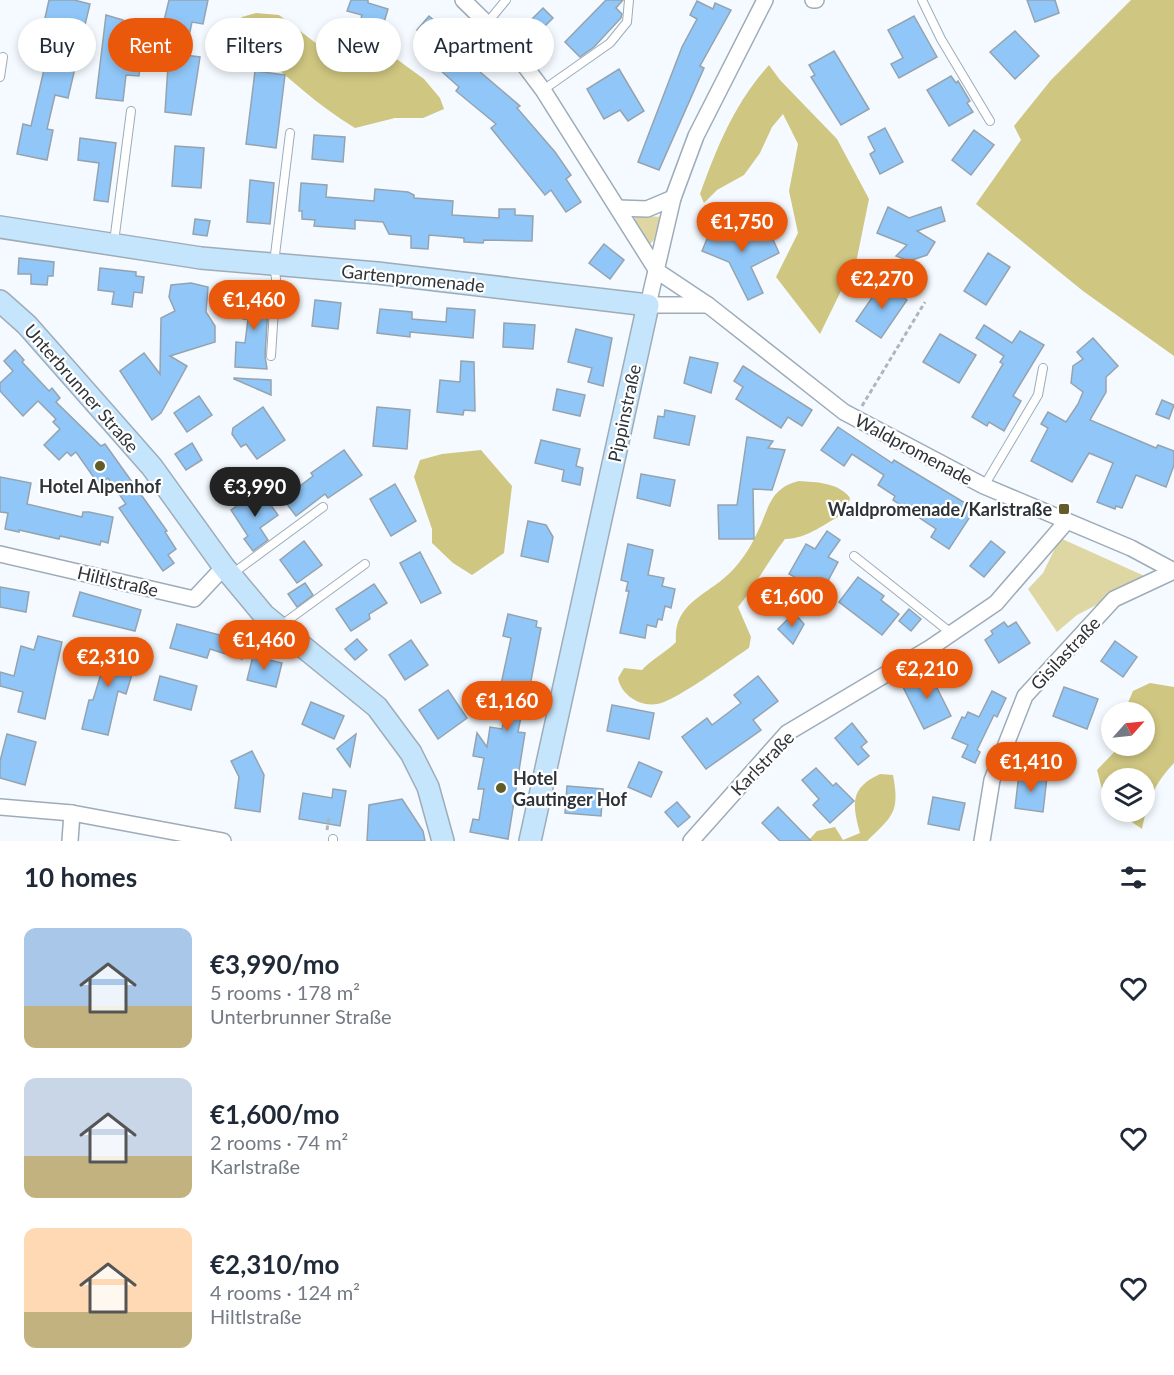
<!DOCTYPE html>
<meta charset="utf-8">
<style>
body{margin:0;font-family:Lato,sans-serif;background:#f2f2f3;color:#1f2937;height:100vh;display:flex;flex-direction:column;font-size:22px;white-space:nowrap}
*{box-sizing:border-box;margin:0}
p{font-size:20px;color:#747a83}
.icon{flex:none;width:33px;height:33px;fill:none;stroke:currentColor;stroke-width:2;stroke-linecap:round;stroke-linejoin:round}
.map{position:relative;height:841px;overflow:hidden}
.drawer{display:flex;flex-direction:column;background:#fff;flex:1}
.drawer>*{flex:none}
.top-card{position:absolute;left:18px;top:18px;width:600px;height:54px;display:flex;gap:12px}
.needle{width:39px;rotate:63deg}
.buttons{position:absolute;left:1101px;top:702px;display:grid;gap:12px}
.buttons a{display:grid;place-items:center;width:54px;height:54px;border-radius:50%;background:#fff;box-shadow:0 3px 9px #0003;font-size:30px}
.price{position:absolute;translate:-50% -51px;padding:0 14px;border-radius:21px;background:#ea580c;color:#fff;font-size:20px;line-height:39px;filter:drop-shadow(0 2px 3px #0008)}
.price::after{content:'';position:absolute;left:50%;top:36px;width:18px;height:14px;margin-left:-9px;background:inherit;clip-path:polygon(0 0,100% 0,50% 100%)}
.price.active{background:#222;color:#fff}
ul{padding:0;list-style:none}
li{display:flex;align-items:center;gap:18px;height:150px;padding:0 24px}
li span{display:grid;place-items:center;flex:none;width:168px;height:120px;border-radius:12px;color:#555}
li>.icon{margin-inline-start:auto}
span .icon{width:72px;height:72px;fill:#fffc;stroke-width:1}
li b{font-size:26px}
h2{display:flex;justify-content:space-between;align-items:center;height:72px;padding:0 24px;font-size:26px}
.chip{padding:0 21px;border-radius:27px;background:#fff;box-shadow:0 3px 9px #0003;font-size:21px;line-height:54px}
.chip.active{background:#ea580c;color:#fff}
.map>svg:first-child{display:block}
.green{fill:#ded7a3}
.forest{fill:#cfc681}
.building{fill:#90c7f8;stroke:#95a3ae;stroke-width:1.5}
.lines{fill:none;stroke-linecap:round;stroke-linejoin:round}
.lane-casing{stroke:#9eacb8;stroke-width:10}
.street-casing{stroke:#9eacb8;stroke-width:18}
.secondary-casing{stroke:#9eacb8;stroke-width:24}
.path{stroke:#b0b5ba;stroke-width:3;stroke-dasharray:4.5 3;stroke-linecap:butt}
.lane{stroke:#fff;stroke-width:8}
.street{stroke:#fff;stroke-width:15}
.secondary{stroke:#c5e5fc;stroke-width:21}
.poi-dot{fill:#625c28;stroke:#fff;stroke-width:2}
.labels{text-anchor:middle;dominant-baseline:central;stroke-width:4.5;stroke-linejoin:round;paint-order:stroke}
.street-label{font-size:18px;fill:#2e3338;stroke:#fff}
.poi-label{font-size:18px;font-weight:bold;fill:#2e3338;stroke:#fff}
</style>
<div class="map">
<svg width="1174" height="841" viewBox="0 0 1174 841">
<rect width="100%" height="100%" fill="#f4faff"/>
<g class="green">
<path d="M639,215L660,217L654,240L649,245L633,220Z"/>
<path d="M1060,538L1149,578L1077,615L1057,632L1028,589L1043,573Z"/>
</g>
<g class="forest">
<path d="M1131,0H1174V356L1083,291L976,204L1021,140L1014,126L1051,80Z"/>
<path d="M256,13L279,15L321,47L355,59L375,54L391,55L424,79L440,98L444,109L423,118H395L355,128C311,102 277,65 236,36L234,28L242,17Z"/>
<path d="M769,65L780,80L837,139L869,199L857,258L820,334L776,277L798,233L789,191L798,144L783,114L772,127L760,153L744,175L717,190L704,203L700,194C717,147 734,104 769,65Z"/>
<path d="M481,450L512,486L504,553L472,575L453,563L432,543V529L414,477L420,460L442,454Z"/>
<path d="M799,481C816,482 840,483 850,498L846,513C826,522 808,539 785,539C768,561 756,585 738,607L751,637L749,648C732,659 675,702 657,704C640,707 621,695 618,678L624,668L642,670C652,659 665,653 676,642C673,607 701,597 723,579C738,567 750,549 758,531C769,508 770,488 799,481Z"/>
<path d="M1150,683L1174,687V763C1154,784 1148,801 1142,829L1117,812H1144V778H1112L1111,806L1102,789L1097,770L1120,746H1144V712H1124L1133,691Z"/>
<path d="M880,774L893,775C900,812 893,816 867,841H808L817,831L835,827L843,840L860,833C852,803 850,788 880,774Z"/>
</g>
<g class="building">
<path d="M49,0H74L90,4L82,37L43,27Z"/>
<path d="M169,0H208L203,24L192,22L185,55L200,57L191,115L165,112L170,35L161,33Z"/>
<path d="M351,0H368V3L388,9L382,29L360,22L362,15L347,11Z"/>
<path d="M606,0H623L616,8L622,14L621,18L594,47L580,57L565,42Z"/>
<path d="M1027,0H1055L1059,13L1035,22Z"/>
<path d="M697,1L713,9L715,3L731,10L700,66L704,68L659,170L638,162L682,47L697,19L690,15Z"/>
<path d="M543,8L553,18L536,35L526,25Z"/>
<path d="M106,15L123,20L113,54L141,57L139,76L126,75L123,101L96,98Z"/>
<path d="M429,16L474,55L477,51L488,61L479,71L520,106L517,108L555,152L571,175L566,179L581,202L566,212L551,190L545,195L491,128L496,124L456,91L459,87L440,70L443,66L417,42L423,36L417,30Z"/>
<path d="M914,16L937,57L899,78L891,64L903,58L888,30Z"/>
<path d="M1015,31L1039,56L1015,79L990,52Z"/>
<path d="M834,51L869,109L841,125L811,77L815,75L809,65Z"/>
<path d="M46,61L75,68L68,98L55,95L47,129L53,130L47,160L17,154L23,124L31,126Z"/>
<path d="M619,69L644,111L628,121L620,110L604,119L587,89Z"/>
<path d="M255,71L285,75L276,148L246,144Z"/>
<path d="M951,76L956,83L958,81L970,101L967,103L973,112L949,126L927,90Z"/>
<path d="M885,128L903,162L880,174L870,154L875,151L868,137Z"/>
<path d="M974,130L994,145L971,175L952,160Z"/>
<path d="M314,135L345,137L343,162L312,159Z"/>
<path d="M80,138L116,143L108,202L94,200L99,163L78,160Z"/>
<path d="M175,146L204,148L201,188L172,186Z"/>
<path d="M250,180L274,183L270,224L247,222Z"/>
<path d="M301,183L327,185L326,197L374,201L375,189L408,192L414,195V198L453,201L452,215L499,218V209H515V215L533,216L532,241L484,240L483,243L464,242V238L429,235L428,249L411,248V236L389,234L383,222L355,220V229L314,226L315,220L302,219V211H299Z"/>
<path d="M888,207L909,218L941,207L945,221L917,231L935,242L927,255L909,261L896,256L907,245L877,233Z"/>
<path d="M195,219L210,221L207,236L193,234Z"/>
<path d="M714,222L746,235L767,226L779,253L751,267L763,293L748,300L729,262L702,251Z"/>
<path d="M604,244L624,260L610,279L589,263Z"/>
<path d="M988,253L1010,267L986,305L964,291Z"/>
<path d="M19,258L54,262L53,276H48L47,285L31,284V274H18Z"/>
<path d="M100,268L136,272V276L144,277L142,293L134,292L132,307L112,304L114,292L98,290Z"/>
<path d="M191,283L208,287L206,312L215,326V342L170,356L187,366L161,413L152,420L120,371L144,353L160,374L161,318L175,311L169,297L171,285Z"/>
<path d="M882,283L907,300L881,338L856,321Z"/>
<path d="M245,288L269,290L265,356L267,369L235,367L236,342L245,343L248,319H243Z"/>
<path d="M315,300L341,303L338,329L312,326Z"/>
<path d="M447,308L475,310L473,338L410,332V337L377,333L380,309L412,312V319L446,322Z"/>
<path d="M504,323L535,325L533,349L503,347Z"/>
<path d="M984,325L1012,343L1020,331L1044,345L1013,396L1021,401L1004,431L989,422L987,426L972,417L1003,364L1000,362L1004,356L976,338Z"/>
<path d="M576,329L612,338L603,386L588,382L592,368L568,362Z"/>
<path d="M940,334L976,355L959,383L923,362Z"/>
<path d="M1093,338L1118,366L1106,377V392L1090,420L1156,448L1158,445L1174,451V465L1166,487L1136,475L1122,508L1116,506L1115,509L1097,502L1113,463L1089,453L1072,482L1031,461L1048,428L1041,424L1048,412L1066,422L1078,404L1083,392L1071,383L1073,366L1083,359L1077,352Z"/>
<path d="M15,350L24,360L22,362L49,391L52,388L60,398L56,402L101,446L105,444L167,531L165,532L176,549L168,555L174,563L163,571L119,508L126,504L108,478L99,485L76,452L71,456L67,452L59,460L44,445L60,429L53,422L56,419L38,401L23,416L0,391V383L13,371L4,361Z"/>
<path d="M690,357L718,363L711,393L684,383Z"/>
<path d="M461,361L474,362L475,411L464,410L463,415L437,412L440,380L460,382Z"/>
<path d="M743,366L812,410L802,426L788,417L781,428L736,399L743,387L734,381Z"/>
<path d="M234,378L271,380V395L234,379Z"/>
<path d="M557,389L585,395L580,416L553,410Z"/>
<path d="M199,396L212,415L187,432L174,413Z"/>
<path d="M1162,400L1174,405L1169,419L1156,414Z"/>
<path d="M263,407L285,440L257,459L246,444L241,447L232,434L233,428Z"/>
<path d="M377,407L410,410L407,449L373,446Z"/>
<path d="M665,410L695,416L689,445L654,438L658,416L664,417Z"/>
<path d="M838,427L892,463L894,460L975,509L949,549L931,537L936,529L893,500L895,496L878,485L884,475L852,454L844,466L821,450Z"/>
<path d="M747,437L773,441L768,448L785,450L772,490L753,489L754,539H719L718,505H737Z"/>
<path d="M541,440L580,449L576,466L583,468L580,485L562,481L564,470L535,463Z"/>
<path d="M192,443L202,460L186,470L175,454Z"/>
<path d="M344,450L362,475L328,498L325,494L296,516L283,499L313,476L311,473Z"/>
<path d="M641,474L675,480L670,506L637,498Z"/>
<path d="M0,477L31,483L27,504L82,517L83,512H89L113,517L108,543L101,541L100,545L60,536L59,539L19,530V532L5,529L8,513L0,512Z"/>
<path d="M395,484L416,521L391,536L370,499Z"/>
<path d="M260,490L278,515L260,528L268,540L253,551L244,539L248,536L231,510Z"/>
<path d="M528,521L546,525L553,537L548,562L521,556Z"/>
<path d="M827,531L840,540L828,557L838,562L823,590H818L789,574L806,544L815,549Z"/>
<path d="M304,541L322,565L297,583L280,560Z"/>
<path d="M991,541L1005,552L984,577L970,566Z"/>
<path d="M628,544L653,550L648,575L664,578L662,586L675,589L671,608L665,606L662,620L658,619L656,627L647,625L645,638L620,633L629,591H626L628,582L621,580Z"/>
<path d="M420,552L441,593L421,603L400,563Z"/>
<path d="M858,577L884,596L881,600L899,614L882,635L839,602Z"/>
<path d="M305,583L313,595L297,607L288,594Z"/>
<path d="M374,584L387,603L369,614L370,619L351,631L336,609Z"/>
<path d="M0,587L29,592L26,612L0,607Z"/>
<path d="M80,592L141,610L135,631L73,616Z"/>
<path d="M909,609L921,619L911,631L899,621Z"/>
<path d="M794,613L804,624L793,644L778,629Z"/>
<path d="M508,614L537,621L536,627L541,628L526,707L523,706L518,732L525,733L508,839L470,832L473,819L479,820L484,789H478L484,758L473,756L477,733L487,747L490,727L502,729L507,703L494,701L496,688L500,689L511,638L503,636Z"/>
<path d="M1004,622L1008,627L1016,622L1030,643L999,663L985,640L993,634L991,631Z"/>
<path d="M177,624L247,642L242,659L210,649L207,658L170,648Z"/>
<path d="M38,636L62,642L45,719L18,712L23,692L0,686V672L14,676L21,646L34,650Z"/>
<path d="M357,639L367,650L355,660L345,649Z"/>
<path d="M411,640L428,665L405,680L389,655Z"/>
<path d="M1115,641L1137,657L1123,677L1101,661Z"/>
<path d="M100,646L137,658L126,694L118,691L108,735L82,729L89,700H93L101,674L92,671Z"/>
<path d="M253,656L282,663L276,687L247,680Z"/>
<path d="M929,672L951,716L924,729L902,685Z"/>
<path d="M160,676L197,686L191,710L154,700Z"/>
<path d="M758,676L778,701L753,720L761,730L706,769L682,737L707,718L712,725L741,703L734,695Z"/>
<path d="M1064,687L1098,699L1087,729L1053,716Z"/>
<path d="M448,690L467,718L438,739L419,710Z"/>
<path d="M992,691L1006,698L997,717L994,715L977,750L980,752L975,763L962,757L968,745L952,738L962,717L965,718L968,712L979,717Z"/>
<path d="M311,702L344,716L334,739L302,724Z"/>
<path d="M612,705L654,713L649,739L607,731Z"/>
<path d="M852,723L867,742L861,747L869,756L858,765L835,738Z"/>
<path d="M7,734L36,742L25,785L0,778V761Z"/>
<path d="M356,734L350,767L337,749Z"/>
<path d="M252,751L264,775L260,812L235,808L239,777L231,761Z"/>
<path d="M639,762L662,772L651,797L628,787Z"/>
<path d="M816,768L833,786L836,783L854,801L830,823L813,805L819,799L802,780Z"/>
<path d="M1019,773L1047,777L1043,812L1015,808Z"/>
<path d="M567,786L603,789L601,816L565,813Z"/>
<path d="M333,789L346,791L340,826L299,819L303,793L332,798Z"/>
<path d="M933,797L965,803L959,830L928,824Z"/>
<path d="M402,799L423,831L425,841H367L369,805Z"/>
<path d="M677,802L690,817L678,827L665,812Z"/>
<path d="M778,807L811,841H780L762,823Z"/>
</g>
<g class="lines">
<defs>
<g id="lane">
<path d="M922,0L941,39L990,121"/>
<path d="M487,23L506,0"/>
<path d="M0,77L3,57"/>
<path d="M543,90L610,43L627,22L629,0"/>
<path d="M114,242L131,111"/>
<path d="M271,356L276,279L274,263L290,133"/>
<path d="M984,486L1038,395L1043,368"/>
<path d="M854,556L951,633"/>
<path d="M232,574L323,507"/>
<path d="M280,626L365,564"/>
<path d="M333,841V839"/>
</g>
<g id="street">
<path d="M463,0L510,46L543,90L657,271L708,305L844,412L984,486L1131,548L1174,571"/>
<path d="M813,0H816"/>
<path d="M618,208L647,209L673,198"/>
<path d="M708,305H648L673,198L696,136L765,0"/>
<path d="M0,554L194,599L224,567"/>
<path d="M0,807L72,813L223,841"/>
<path d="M70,841L72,813"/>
<path d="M691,841L787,733L930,648L996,603L1067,521"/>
<path d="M982,841L992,780L1025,696L1114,599L1174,571"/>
</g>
<g id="secondary">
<path d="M0,227L201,258L377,273L648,305L530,841"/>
<path d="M0,301L27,325L152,467L224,567L264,615L377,707L411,753L428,787L443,841"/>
</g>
</defs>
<use href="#lane" class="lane-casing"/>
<use href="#street" class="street-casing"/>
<use href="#secondary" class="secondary-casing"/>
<g class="path">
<path d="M862,406L925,302"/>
<path d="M327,830L329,817"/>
</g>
<use href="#lane" class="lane"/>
<use href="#street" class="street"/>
<use href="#secondary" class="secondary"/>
</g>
<g class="poi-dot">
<circle cx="100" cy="466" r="6"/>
<rect x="1058" y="503" width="12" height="12" rx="3"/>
<circle cx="501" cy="788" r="6"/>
</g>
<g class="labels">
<g class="street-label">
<text transform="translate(413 278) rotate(6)">Gartenpromenade</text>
<text transform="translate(82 388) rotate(49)">Unterbrunner Straße</text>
<text transform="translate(624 413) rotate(-78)">Pippinstraße</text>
<text transform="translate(914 449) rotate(28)">Waldpromenade</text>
<text transform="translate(118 581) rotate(13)">Hiltlstraße</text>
<text transform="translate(1065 653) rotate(-47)">Gisilastraße</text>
<text transform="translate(762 763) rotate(-46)">Karlstraße</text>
</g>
<g class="poi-label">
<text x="100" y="486">Hotel Alpenhof</text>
<text x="1052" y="509" text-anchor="end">Waldpromenade/Karlstraße</text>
<text x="513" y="778" text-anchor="start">Hotel<tspan x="513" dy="21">Gautinger Hof</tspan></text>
</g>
</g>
</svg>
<div class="buttons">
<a><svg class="needle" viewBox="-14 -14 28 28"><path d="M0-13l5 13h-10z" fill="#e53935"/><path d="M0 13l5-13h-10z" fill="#747a83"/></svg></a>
<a><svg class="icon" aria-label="layers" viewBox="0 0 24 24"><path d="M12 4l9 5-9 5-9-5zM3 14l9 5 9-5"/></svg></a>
</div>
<b class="price" style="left:742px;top:253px">€1,750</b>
<b class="price" style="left:882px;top:310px">€2,270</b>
<b class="price" style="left:254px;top:331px">€1,460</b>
<b class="price active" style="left:255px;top:518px">€3,990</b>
<b class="price" style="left:792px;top:628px">€1,600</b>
<b class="price" style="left:264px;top:671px">€1,460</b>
<b class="price" style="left:108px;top:688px">€2,310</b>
<b class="price" style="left:927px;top:700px">€2,210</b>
<b class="price" style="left:507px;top:732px">€1,160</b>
<b class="price" style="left:1031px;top:793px">€1,410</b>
<div class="top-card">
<a class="chip">Buy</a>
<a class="chip active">Rent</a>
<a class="chip">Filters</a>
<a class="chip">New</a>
<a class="chip">Apartment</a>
</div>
</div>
<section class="drawer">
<h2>10 homes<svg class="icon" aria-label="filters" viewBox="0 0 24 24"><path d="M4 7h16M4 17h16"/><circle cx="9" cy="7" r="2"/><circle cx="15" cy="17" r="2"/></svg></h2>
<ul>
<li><span style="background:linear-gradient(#a9c7e8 65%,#c2b280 0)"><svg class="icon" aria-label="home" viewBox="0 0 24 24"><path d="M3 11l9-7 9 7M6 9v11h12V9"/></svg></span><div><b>€3,990/mo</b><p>5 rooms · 178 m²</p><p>Unterbrunner Straße</p></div><svg class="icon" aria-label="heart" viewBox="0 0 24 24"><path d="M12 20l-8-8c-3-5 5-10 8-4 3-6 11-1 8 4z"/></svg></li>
<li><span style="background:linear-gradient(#c9d6e8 65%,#c2b280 0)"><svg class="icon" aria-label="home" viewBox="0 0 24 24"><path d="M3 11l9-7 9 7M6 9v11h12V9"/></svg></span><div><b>€1,600/mo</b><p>2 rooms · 74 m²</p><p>Karlstraße</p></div><svg class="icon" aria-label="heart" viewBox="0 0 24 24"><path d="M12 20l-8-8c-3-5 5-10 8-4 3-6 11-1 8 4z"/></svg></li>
<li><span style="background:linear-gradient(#ffd9b3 70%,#c2b280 0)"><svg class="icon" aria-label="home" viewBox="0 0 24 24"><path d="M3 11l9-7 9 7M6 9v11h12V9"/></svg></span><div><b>€2,310/mo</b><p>4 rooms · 124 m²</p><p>Hiltlstraße</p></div><svg class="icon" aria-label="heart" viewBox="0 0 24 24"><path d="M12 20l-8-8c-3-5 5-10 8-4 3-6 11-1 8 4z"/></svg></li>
</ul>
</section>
